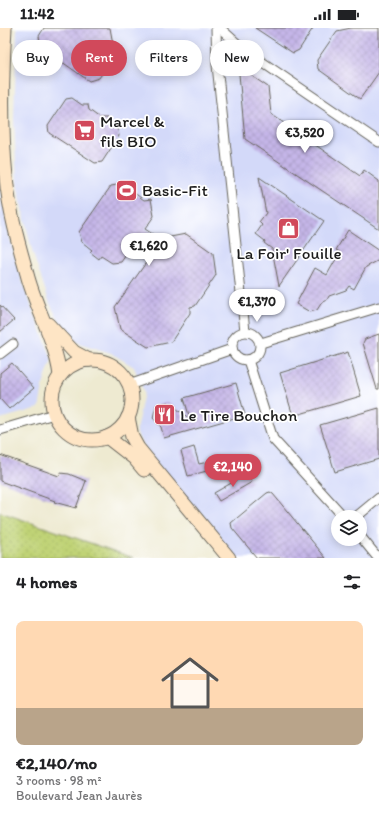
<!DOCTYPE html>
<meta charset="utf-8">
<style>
body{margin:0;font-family:Itim,sans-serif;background:#f2f2f2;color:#202124;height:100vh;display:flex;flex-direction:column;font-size:15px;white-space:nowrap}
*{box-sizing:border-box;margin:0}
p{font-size:13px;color:#757577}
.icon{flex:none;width:22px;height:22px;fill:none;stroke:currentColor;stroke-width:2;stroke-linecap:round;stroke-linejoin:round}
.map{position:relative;height:530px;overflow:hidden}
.panel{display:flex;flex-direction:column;background:#fff;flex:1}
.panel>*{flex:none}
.hud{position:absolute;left:12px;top:12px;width:355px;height:36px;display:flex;gap:8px}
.buttons{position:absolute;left:331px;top:482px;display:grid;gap:8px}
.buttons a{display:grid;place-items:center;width:36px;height:36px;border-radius:50%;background:#fff;box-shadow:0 2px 10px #0003;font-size:20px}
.price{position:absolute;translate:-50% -34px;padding:0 9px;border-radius:14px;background:#fff;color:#222;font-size:13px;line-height:26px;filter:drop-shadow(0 1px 2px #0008)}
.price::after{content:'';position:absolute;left:50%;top:24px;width:12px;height:9px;margin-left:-6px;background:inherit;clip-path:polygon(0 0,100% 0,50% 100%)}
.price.current{background:#d1495b;color:#fff}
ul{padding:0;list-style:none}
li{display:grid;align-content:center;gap:8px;height:212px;padding:0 16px}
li+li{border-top:1px solid #e0e0e0}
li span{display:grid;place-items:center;height:124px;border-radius:8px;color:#555}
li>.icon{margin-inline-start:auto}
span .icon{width:72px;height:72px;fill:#fffc;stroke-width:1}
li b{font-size:17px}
h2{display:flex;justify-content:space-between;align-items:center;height:48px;padding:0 16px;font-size:17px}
.pill{padding:0 14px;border-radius:18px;background:#fff;box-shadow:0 2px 10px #0003;font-size:14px;line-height:36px}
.pill.current{background:#d1495b;color:#fff}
.status{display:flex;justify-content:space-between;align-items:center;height:28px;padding:0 20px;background:#fff;direction:ltr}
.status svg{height:11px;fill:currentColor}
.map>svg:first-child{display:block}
.built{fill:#d3d9f9;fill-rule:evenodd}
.grass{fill:url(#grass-dots);stroke:#6e7849}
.building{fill:url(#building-cross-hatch)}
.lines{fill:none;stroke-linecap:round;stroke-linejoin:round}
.street-casing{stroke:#66645b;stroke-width:11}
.secondary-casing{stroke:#66645b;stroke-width:15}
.street{stroke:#fff;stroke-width:9}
.secondary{stroke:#fee5c5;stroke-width:13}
.labels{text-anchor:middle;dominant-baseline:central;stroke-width:3.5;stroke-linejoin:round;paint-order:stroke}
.poi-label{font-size:17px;fill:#1c1c1c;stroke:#fff;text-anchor:start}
</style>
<div class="status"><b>11:42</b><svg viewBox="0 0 49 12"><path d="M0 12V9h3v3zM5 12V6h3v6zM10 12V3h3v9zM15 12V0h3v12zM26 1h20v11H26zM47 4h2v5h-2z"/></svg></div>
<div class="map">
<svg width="379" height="530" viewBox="0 0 379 530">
<defs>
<pattern id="grass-dots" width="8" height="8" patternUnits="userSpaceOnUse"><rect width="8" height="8" fill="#c0d376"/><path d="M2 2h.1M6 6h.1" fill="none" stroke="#a4b566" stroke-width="1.8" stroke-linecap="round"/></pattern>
<pattern id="building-cross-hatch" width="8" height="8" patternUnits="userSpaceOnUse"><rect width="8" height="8" fill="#c5b6e8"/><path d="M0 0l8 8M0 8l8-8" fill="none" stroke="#a99cc6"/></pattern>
</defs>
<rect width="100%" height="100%" fill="#fff"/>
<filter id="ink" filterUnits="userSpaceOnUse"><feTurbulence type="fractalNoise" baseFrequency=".025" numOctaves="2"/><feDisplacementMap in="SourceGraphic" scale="8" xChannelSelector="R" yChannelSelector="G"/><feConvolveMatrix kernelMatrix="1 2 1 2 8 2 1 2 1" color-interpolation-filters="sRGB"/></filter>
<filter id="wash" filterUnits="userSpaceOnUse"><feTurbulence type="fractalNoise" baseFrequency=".012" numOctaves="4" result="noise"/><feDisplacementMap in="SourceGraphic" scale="16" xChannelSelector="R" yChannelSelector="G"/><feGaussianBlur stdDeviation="0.9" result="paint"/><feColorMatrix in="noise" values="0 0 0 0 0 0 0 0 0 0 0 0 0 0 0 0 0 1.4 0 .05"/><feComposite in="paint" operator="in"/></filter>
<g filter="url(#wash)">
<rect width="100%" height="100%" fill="#eeead1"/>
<g class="built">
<path d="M17,0H379V530H235L152,430L140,412L136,403L144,364L134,339L111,325L79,315L66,306L50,276L32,223L17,156L14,90ZM338,489H360V511H338Z"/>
<path d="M0,158L11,215L25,261L52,331L44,354L39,380L0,391Z"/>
</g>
<path class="grass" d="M0,484L131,529L134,530H0Z"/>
<g id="blocks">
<g class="building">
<path d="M44,0H110L115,27L110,28L111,33L99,50L89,53L41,19L39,8Z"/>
<path d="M255,0H313L299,22L293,25Z"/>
<path d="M351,0H379V44L360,71L318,41L317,32L337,3Z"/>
<path d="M243,42L268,59L271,86L360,148L364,142L379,153V201L245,111L239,46Z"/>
<path d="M72,70L82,77H88L89,82L100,90H107L108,95L118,102L119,108L102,134L95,135L49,105L48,98L66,71Z"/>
<path d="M259,149L324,193L279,258L272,221L264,215L265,213L256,206L262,197L259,194L266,185Z"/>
<path d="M129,155L130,162L144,172L151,171L154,188L145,201L160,211L186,206L213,225L216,247L195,278L190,279V285L171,314L148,319L120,301L115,279L150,229L133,217L121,234L112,235L101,228L99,231L90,224L92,222L82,214L79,204L111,158Z"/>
<path d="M348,202L379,223V232L366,239L354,261L349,258L346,262L329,268L327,272L322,274L317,282L310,284L296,276L315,240L327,247L340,224L336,222Z"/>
<path d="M0,277L14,292L0,304Z"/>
<path d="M379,306V361H377L363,315L365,311Z"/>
<path d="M348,324L361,368L293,388L280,345Z"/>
<path d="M12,335L34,360L9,381L0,371V345Z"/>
<path d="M236,355L245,387L164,410L161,399L153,390L156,377L168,374L190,391L184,370Z"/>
<path d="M379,380V431L335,444L320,397Z"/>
<path d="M194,419L199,436L216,432L218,440L188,448L181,423Z"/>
<path d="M0,427L59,448L60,445L69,446L86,453L76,480L54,474L55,473L0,453Z"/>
<path d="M247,446L252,454L219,473L214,465Z"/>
<path d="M270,464L273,466L326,530H257L232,500L231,495L267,465Z"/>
</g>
</g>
</g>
<g filter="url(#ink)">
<use href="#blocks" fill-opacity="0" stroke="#66645b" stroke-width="1"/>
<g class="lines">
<defs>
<g id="street">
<path d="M216,0L217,37L245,303"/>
<path d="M220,0L243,21L379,114"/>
<circle cx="246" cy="318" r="14"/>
<path d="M261,315L379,279"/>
<path d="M0,326L13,316"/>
<path d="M248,332L273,411L344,489"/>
<path d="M129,357L232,321"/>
<path d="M0,402L54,386"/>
<path d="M356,489L379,470"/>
<path d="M360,508L378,530"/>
</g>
<g id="secondary">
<path d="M5,0C2,49 1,99 6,149C9,182 18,214 27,246C36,281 55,311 60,347"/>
<path d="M48,296L74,324L89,332"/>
<circle cx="92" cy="372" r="40"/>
<path d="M128,389L132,409L138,420L229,530"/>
<path d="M107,409L134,430L144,442"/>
</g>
</defs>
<use href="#street" class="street-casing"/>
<use href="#secondary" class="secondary-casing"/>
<use href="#street" class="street"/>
<use href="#secondary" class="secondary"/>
</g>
</g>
<defs>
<symbol id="supermarket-square" viewBox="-11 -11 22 22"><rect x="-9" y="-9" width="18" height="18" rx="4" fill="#d1495b" stroke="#fff"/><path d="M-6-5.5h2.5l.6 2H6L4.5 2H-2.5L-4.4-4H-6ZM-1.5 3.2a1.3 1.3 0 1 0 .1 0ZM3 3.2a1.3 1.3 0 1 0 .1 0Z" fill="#fff"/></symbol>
<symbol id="stadium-square" viewBox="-11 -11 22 22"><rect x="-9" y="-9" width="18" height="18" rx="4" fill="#d1495b" stroke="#fff"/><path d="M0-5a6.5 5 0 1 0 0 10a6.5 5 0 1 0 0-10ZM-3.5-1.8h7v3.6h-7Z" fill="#fff"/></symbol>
<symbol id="shop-square" viewBox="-11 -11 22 22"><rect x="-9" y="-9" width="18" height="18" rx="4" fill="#d1495b" stroke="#fff"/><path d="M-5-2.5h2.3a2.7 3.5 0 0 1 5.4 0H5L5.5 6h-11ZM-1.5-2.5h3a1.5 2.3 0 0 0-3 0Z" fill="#fff"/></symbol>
<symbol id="restaurant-square" viewBox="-11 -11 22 22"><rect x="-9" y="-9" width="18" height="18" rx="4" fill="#d1495b" stroke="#fff"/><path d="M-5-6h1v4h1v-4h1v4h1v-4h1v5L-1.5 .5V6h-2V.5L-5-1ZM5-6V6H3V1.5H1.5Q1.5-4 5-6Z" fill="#fff"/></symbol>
</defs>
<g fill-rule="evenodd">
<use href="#supermarket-square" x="72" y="90" width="25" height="25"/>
<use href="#stadium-square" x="114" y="150" width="25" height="25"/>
<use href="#shop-square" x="276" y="188" width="25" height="25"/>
<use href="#restaurant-square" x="152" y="374" width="25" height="25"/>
</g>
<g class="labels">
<g class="poi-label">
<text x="100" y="93">Marcel &amp;<tspan x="100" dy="20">fils BIO</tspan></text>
<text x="142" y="162">Basic-Fit</text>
<text x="289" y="225" text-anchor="middle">La Foir' Fouille</text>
<text x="180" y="387">Le Tire Bouchon</text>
</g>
</g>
</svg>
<div class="buttons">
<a><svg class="icon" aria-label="layers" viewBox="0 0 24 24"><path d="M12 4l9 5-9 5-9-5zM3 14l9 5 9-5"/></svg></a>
</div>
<b class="price" style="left:305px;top:126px">€3,520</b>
<b class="price" style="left:149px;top:239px">€1,620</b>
<b class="price" style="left:257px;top:295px">€1,370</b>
<b class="price current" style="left:233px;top:460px">€2,140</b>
<div class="hud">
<a class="pill">Buy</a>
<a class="pill current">Rent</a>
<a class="pill">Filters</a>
<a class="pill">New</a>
</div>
</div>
<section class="panel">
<h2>4 homes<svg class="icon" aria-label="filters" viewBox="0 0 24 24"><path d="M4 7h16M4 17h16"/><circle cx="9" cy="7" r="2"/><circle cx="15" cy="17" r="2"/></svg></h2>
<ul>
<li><span style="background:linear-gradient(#ffd9b3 70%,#b9a48a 0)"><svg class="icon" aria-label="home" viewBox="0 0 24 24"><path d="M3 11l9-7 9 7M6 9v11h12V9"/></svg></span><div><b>€2,140/mo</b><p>3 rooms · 98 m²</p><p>Boulevard Jean Jaurès</p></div></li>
</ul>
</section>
